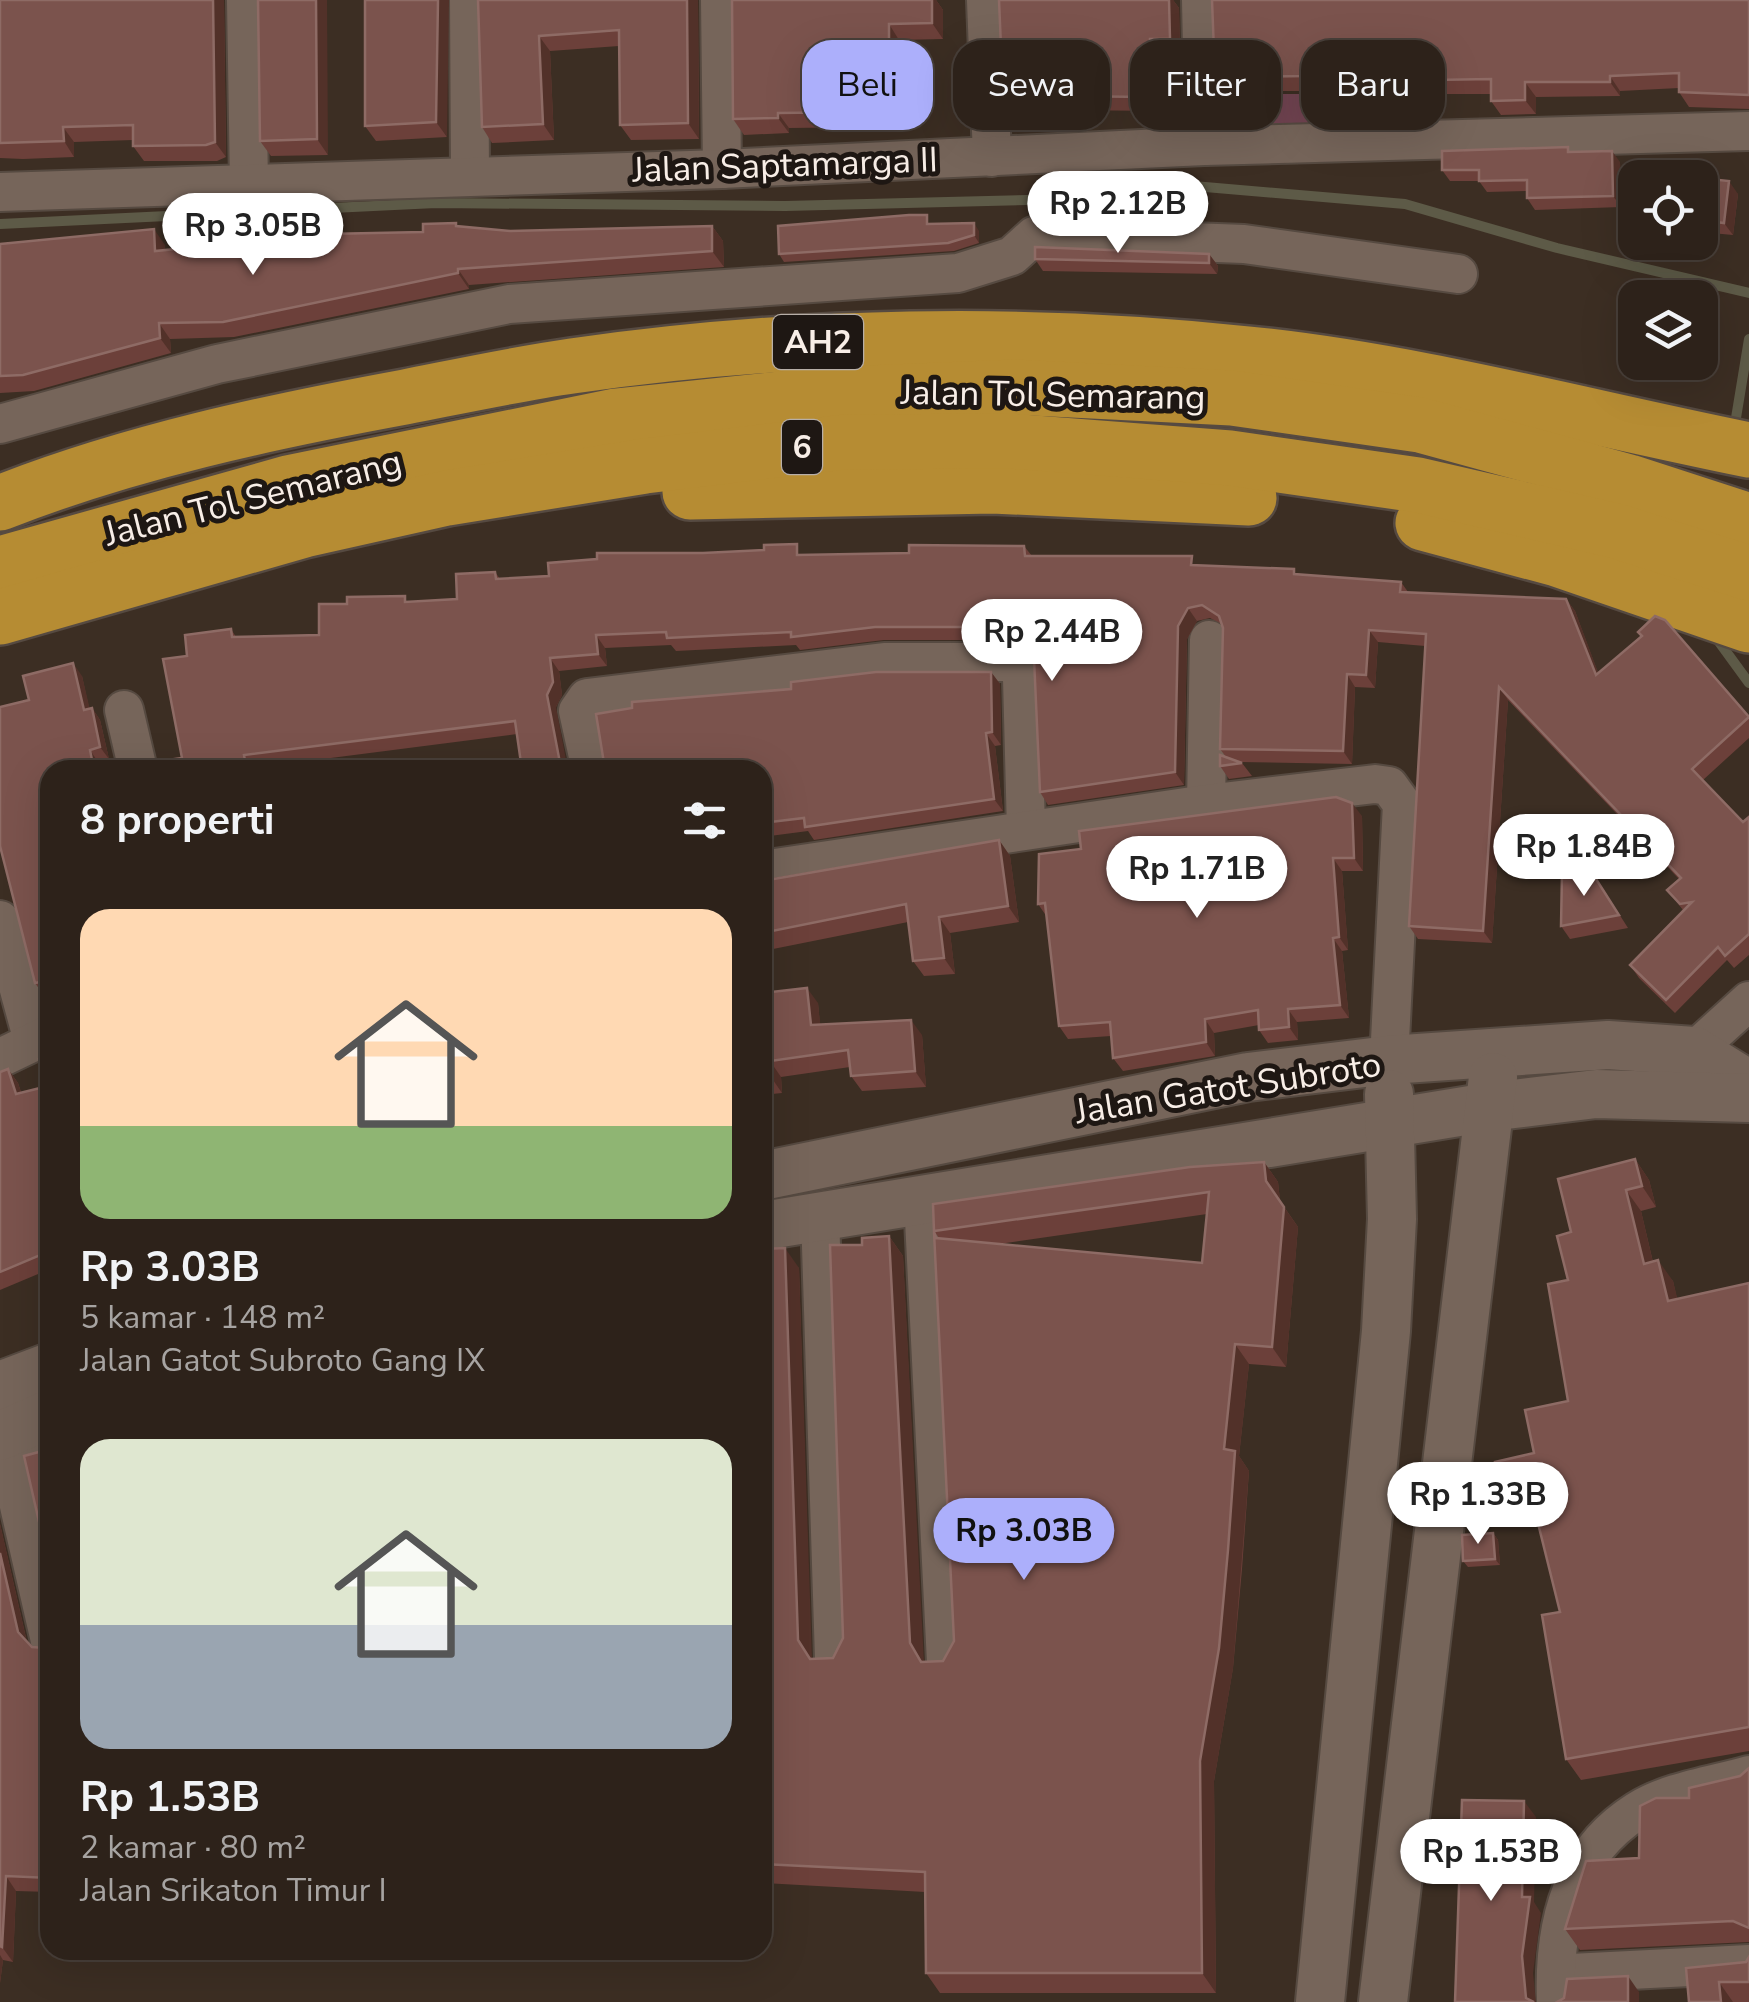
<!DOCTYPE html>
<html lang="id">
<meta charset="utf-8">
<style>
body{margin:0;font-family:"Nunito Sans",sans-serif;background:#352a23;color:#f1f3f6;height:100vh;display:flex;flex-direction:column;font-size:38px;white-space:nowrap}
*{box-sizing:border-box;margin:0}
p{font-size:32px;color:#a7a4a2}
.icon{flex:none;width:55px;height:55px;fill:none;stroke:currentColor;stroke-width:2;stroke-linecap:round;stroke-linejoin:round}
.map{position:relative;flex:1;overflow:hidden}
.sheet{position:absolute;left:40px;top:760px;width:732px;height:1200px;display:flex;flex-direction:column;background:#2d221a;border-radius:30px;box-shadow:0 10px 40px #0002,0 0 0 2px #483f39}
.sheet>*{flex:none}
.banner{position:absolute;left:802px;top:40px;width:795px;height:90px;display:flex;gap:20px}
.buttons{position:absolute;left:1618px;top:160px;display:grid;gap:20px}
.buttons a{display:grid;place-items:center;width:100px;height:100px;border-radius:20px;background:#2d221a;box-shadow:0 10px 40px #0002,0 0 0 2px #483f39;font-size:50px}
.price{position:absolute;translate:-50% -85px;padding:0 22px;border-radius:35px;background:#fff;color:#222;font-size:32px;line-height:65px;filter:drop-shadow(0 2px 5px #0008)}
.price::after{content:'';position:absolute;left:50%;top:60px;width:30px;height:22px;margin-left:-15px;background:inherit;clip-path:polygon(0 0,100% 0,50% 100%)}
.price.current{background:#acaffb;color:#111}
ul{padding:0;list-style:none}
li{display:grid;align-content:center;gap:20px;height:530px;padding:0 40px}
li span{display:grid;place-items:center;height:310px;border-radius:30px;color:#555}
li>.icon{margin-inline-start:auto}
span .icon{width:180px;height:180px;fill:#fffc;stroke-width:1}
li b{font-size:42px}
h2{display:flex;justify-content:space-between;align-items:center;height:120px;padding:0 40px;font-size:42px}
.pill{padding:0 35px;border-radius:30px;background:#2d221a;box-shadow:0 10px 40px #0002,0 0 0 2px #483f39;font-size:35px;line-height:90px}
.pill.current{background:#acaffb;color:#111}
.map>svg:first-child{display:block}
.green{fill:#714451}
.lines{fill:none;stroke-linecap:round;stroke-linejoin:round}
.stream{stroke:#5d5a47;stroke-width:10}
.minor-casing{stroke:#564a41;stroke-width:42}
.tertiary-casing{stroke:#564a41;stroke-width:52}
.motorway-casing{stroke:#564a41;stroke-width:60}
.minor{stroke:#76655a;stroke-width:38}
.tertiary{stroke:#76655a;stroke-width:48}
.motorway{stroke:#b68c33;stroke-width:55}
.wall{fill:#6c403a;fill-rule:evenodd}
.shaded-wall{fill:#523129}
.building{fill:#7b534d;stroke:#8e6b65;stroke-width:2.5}
.labels{text-anchor:middle;dominant-baseline:central;stroke-width:10;stroke-linejoin:round;paint-order:stroke}
.shield{fill:#1e1713;stroke:#b7aea7;stroke-width:2.5}
.shield-label{font-size:32px;font-weight:bold;fill:#f8eee7}
.street-label{font-size:35px;fill:#f8eee7;stroke:#1e1713}
</style>
<div class="map">
<svg width="1749" height="2002" viewBox="0 0 1749 2002">
<rect width="100%" height="100%" fill="#3c2e23"/>
<path class="green" d="M1224,94H1323V132L1224,133Z"/>
<g class="lines">
<g class="stream">
<path d="M0,224L436,203L785,206L1072,199L1182,185L1405,204L1557,248L1749,293"/>
<path d="M1734,430L1749,339"/>
<path d="M1714,635L1749,683"/>
</g>
<defs>
<g id="minor">
<path d="M246,0L249,184"/>
<path d="M469,0L470,175"/>
<path d="M720,0L722,169"/>
<path d="M986,0L992,157"/>
<path d="M1201,0L1204,146"/>
<path d="M0,192L722,169L1204,146L1749,131"/>
<path d="M0,424L217,364L509,304L958,273L1012,256L1034,236L1244,244L1458,274"/>
<path d="M124,710L138,770"/>
<path d="M591,770L578,711L587,698L884,662H1008L1017,665L1022,678L1026,830"/>
<path d="M1206,804L1209,640"/>
<path d="M762,870L1206,804L1375,784L1389,786L1402,804L1389,1060"/>
<path d="M0,920L33,1041"/>
<path d="M0,1058L50,1034"/>
<path d="M1681,1071L1694,1051L1749,1001"/>
<path d="M923,1199L946,1662"/>
<path d="M820,1214L834,1659"/>
<path d="M48,1433L12,1448L8,1458L50,1641"/>
<path d="M1571,1973L1749,1964"/>
<path d="M1556,2002C1553,1927 1569,1854 1637,1811C1668,1791 1714,1785 1749,1775"/>
</g>
<g id="tertiary">
<path d="M762,1176L1248,1077L1389,1060L1608,1045L1694,1051L1749,1085"/>
<path d="M762,1226L1489,1107L1596,1094L1749,1098"/>
<path d="M0,1386L50,1367"/>
<path d="M0,1436L50,1414"/>
<path d="M1320,2002L1386,1331L1392,1219L1389,1094"/>
<path d="M1383,2002L1493,1077"/>
</g>
<g id="motorway">
<path d="M690,492L993,486L1249,498"/>
<path d="M0,503C129,452 269,422 405,397C461,386 516,374 572,366C794,334 1026,330 1249,354C1416,371 1585,417 1749,450"/>
<path d="M1423,523L1557,559L1749,625"/>
<path d="M0,564L288,483L616,416L818,395L1014,387L1232,398L1420,425L1629,482L1749,521"/>
<path d="M0,617L304,530L447,498L645,466L844,442L1010,441L1230,458L1418,485L1616,531L1749,573"/>
</g>
</defs>
<use href="#minor" class="minor-casing"/>
<use href="#tertiary" class="tertiary-casing"/>
<use href="#motorway" class="motorway-casing"/>
<use href="#minor" class="minor"/>
<use href="#tertiary" class="tertiary"/>
<use href="#motorway" class="motorway"/>
</g>
<g class="wall">
<path d="M0,0H224L226,157L217,161H144L133,146V140L74,142V157L23,159L0,158Z"/>
<path d="M258,0L328,155L271,156L260,141Z"/>
<path d="M365,0L447,137L376,141L365,126Z"/>
<path d="M478,0H698L699,139L631,140L620,125L619,46L550,51L554,140L492,143L482,127Z"/>
<path d="M732,0H936L943,10V39L899,40L900,67L871,69L872,127L789,128V133L744,135L733,119Z"/>
<path d="M999,0H1173L1179,8L1180,53L1159,52V111L1066,110L1065,130H1014L1004,117Z"/>
<path d="M1212,0H1749V109L1689,107L1679,92V88L1620,91V96L1536,97V114L1501,115L1491,101V94H1442L1433,80L1316,77V91H1225L1215,77Z"/>
<path d="M1571,152L1620,162L1621,207L1535,210L1527,198V191L1487,192L1479,181H1450L1442,170Z"/>
<path d="M1700,178L1738,194L1733,235L1700,232Z"/>
<path d="M933,223L979,231V243L954,251L784,262L779,254Z"/>
<path d="M712,226L723,241L724,267L469,285V289L234,337L170,339L171,353L34,391L0,393V244L165,245V250L423,232L458,227L510,231Z"/>
<path d="M1209,254L1218,266L1217,274L1043,271L1035,259Z"/>
<path d="M1024,546L1032,556L1198,566L1401,582L1408,592L1566,599L1575,611L1598,673L1749,717V738L1703,780L1743,822L1749,817V955L1734,968L1727,960L1675,1013L1639,978L1630,965L1683,910L1667,890L1679,879L1508,700L1492,943L1418,939L1409,926L1425,646L1378,642L1375,688L1355,687L1352,764L1239,762L1242,763L1252,776L1229,779L1220,766L1226,757L1220,749L1223,628L1222,624L1210,618L1197,621L1187,639L1184,785L1048,805L1040,792L1034,658L1029,647L1008,640H884L800,650L796,645L676,651L671,645L605,648L607,666L559,671L562,695L556,707L517,734L253,768L182,758L187,656L231,629L236,637L319,635L409,602L457,599L495,572L500,579L805,555L909,553Z"/>
<path d="M991,672L1000,684L1001,745L995,746L1003,811L814,840L808,831L762,837V770L791,689Z"/>
<path d="M82,676L89,708H92L100,720L109,759L50,770V994L44,995L35,983L29,700Z"/>
<path d="M1362,816L1363,871H1342L1348,950L1342,951L1349,1018L1297,1022L1298,1040L1268,1043L1259,1030V1025L1214,1033L1215,1056L1123,1071L1113,1058L1111,1036L1068,1039L1059,1026L1047,917L1038,904L1081,849Z"/>
<path d="M999,840L1010,856L1019,922L950,933L955,974L924,976L913,961L908,922L768,950L772,992L818,1003L820,1025L922,1035L926,1087L862,1091L851,1076L850,1067L781,1077L782,1093L762,1095V880Z"/>
<path d="M1598,881L1628,928L1570,939L1561,926Z"/>
<path d="M50,1055V1269L0,1290V1072L8,1069L18,1083L21,1092L44,1087Z"/>
<path d="M1635,1159L1649,1180L1656,1207L1641,1211L1653,1262L1673,1281L1677,1299L1749,1283V1751L1581,1780L1566,1759L1560,1612L1537,1522L1516,1526L1501,1505L1568,1401V1280L1571,1232Z"/>
<path d="M1264,1162L1278,1182L1280,1201L1298,1227L1286,1367L1249,1364L1239,1456L1249,1471L1242,1569L1233,1668L1214,1781L1216,1993H940L926,1973L925,1892L764,1883L763,1902L762,1249L799,1268L811,1659L833,1658L843,1638L862,1245L889,1236L903,1256L923,1661H943L954,1641L939,1238L934,1231ZM1207,1214L1202,1263L999,1244Z"/>
<path d="M0,1524L27,1642L32,1647L46,1648L50,1644V1892L16,1891L13,1962L3,1960L0,1983Z"/>
<path d="M1493,1533L1498,1540L1500,1565L1468,1567L1463,1561Z"/>
<path d="M1749,1768V1942L1580,1950L1565,1929L1639,1858L1689,1798L1740,1776Z"/>
<path d="M1749,1957V2002H1689L1746,1962Z"/>
</g>
<g class="shaded-wall">
<path d="M213,0H224L226,157L215,142Z"/>
<path d="M316,0H327L328,155L317,139Z"/>
<path d="M438,0H449L447,137L436,122Z"/>
<path d="M687,0H698L699,139L688,123Z"/>
<path d="M932,0H936L943,10V39L932,23Z"/>
<path d="M1169,0H1173L1179,8L1180,53L1170,39Z"/>
<path d="M889,24L899,40L900,67L889,52Z"/>
<path d="M539,36L550,51L554,140L543,124Z"/>
<path d="M1150,39L1159,52V111L1149,97Z"/>
<path d="M860,53L871,69L872,127L861,112Z"/>
<path d="M1306,63L1316,77V91L1306,76Z"/>
<path d="M1610,76L1620,91V96L1610,82Z"/>
<path d="M1525,82L1536,97V114L1525,100Z"/>
<path d="M1057,96L1066,110L1065,130L1056,116Z"/>
<path d="M778,113L789,128V133L778,118Z"/>
<path d="M63,127L74,142V157L64,141Z"/>
<path d="M1612,151L1620,162L1621,207L1613,196Z"/>
<path d="M1729,181L1738,194L1733,235L1724,223Z"/>
<path d="M974,223L979,231V243L974,235Z"/>
<path d="M712,226L723,241L724,267L712,251Z"/>
<path d="M154,229L165,245L166,267L155,251Z"/>
<path d="M1209,254L1218,266L1217,274L1209,263Z"/>
<path d="M458,269L469,285V289L458,273Z"/>
<path d="M159,323L170,339L171,353L160,338Z"/>
<path d="M1566,599L1575,611L1604,688L1596,675Z"/>
<path d="M1188,608L1197,621L1187,639L1184,785L1175,772L1178,626Z"/>
<path d="M1369,630L1378,642L1375,688L1366,675Z"/>
<path d="M596,635L605,648L607,666L598,654Z"/>
<path d="M550,658L559,671L562,695L556,707L568,770H565L560,763L547,695Z"/>
<path d="M73,663L82,676L93,722L84,710Z"/>
<path d="M991,672L1000,684L1001,745L992,732Z"/>
<path d="M1347,674L1355,687L1352,764L1343,751Z"/>
<path d="M1499,687L1508,700L1492,943L1483,931Z"/>
<path d="M92,708L100,720L109,759L100,747Z"/>
<path d="M986,733L995,746L1003,811L994,799Z"/>
<path d="M90,750L98,762L100,770H94Z"/>
<path d="M244,755L253,768V770H247Z"/>
<path d="M1352,803L1362,816L1363,871L1354,858Z"/>
<path d="M999,840L1010,856L1019,922L1008,906Z"/>
<path d="M1333,858L1342,871L1348,950L1339,937Z"/>
<path d="M939,917L950,933L955,974L944,958Z"/>
<path d="M1333,938L1342,951L1349,1018L1340,1005Z"/>
<path d="M762,942L768,950L774,1009L763,993Z"/>
<path d="M807,988L818,1003L822,1041L811,1025Z"/>
<path d="M1288,1009L1297,1022L1298,1040L1289,1027Z"/>
<path d="M1205,1019L1214,1033L1215,1056L1206,1042Z"/>
<path d="M911,1020L922,1035L926,1087L915,1071Z"/>
<path d="M770,1061L781,1077L782,1093L771,1077Z"/>
<path d="M8,1069L18,1083L26,1108L16,1094Z"/>
<path d="M1635,1159L1649,1180L1656,1207L1642,1186Z"/>
<path d="M1264,1162L1278,1182L1280,1201L1266,1181Z"/>
<path d="M1626,1190L1641,1211L1658,1284L1644,1264Z"/>
<path d="M1284,1207L1298,1227L1286,1367L1272,1347Z"/>
<path d="M889,1236L903,1256L924,1663L935,1681L910,1643Z"/>
<path d="M785,1248L799,1268L812,1660L798,1640Z"/>
<path d="M1658,1260L1673,1281L1683,1321L1668,1301Z"/>
<path d="M1235,1344L1249,1364L1239,1456L1249,1471L1233,1668L1214,1781L1216,1993L1202,1973L1200,1761L1224,1449Z"/>
<path d="M0,1524L28,1647L18,1632L0,1553Z"/>
<path d="M1493,1533L1498,1540L1500,1565L1495,1559Z"/>
<path d="M1524,1801L1536,1817L1534,1902L1541,1913L1533,1973L1536,2002H1529L1526,1998L1522,1956Z"/>
<path d="M6,1876L16,1891L13,1962L2,1947Z"/>
<path d="M0,1955L3,1960L0,1983Z"/>
<path d="M1628,1976L1639,1992V2002H1628Z"/>
<path d="M1719,1982L1733,2002H1721Z"/>
</g>
<g class="building">
<path d="M0,0H213L215,142L206,145L133,146V125L63,127L64,141L0,143Z"/>
<path d="M258,0H316L317,139L260,141Z"/>
<path d="M365,0H438L436,122L365,126Z"/>
<path d="M478,0H687L688,123L620,125L619,30L539,36L543,124L482,127Z"/>
<path d="M732,0H932V23L889,24V52L860,53L861,112L778,113V118L733,119Z"/>
<path d="M999,0H1169L1170,39H1150L1149,97L1057,96L1056,116L1004,117Z"/>
<path d="M1212,0H1749V95L1679,92V73L1610,76V82H1525V100L1491,101V79L1432,80V66L1306,63V76L1215,77Z"/>
<path d="M1568,147V152L1612,151L1613,196L1527,198V180L1479,181V170H1442V151Z"/>
<path d="M1669,174L1697,178H1669Z"/>
<path d="M1700,178L1729,181L1724,223L1700,220Z"/>
<path d="M909,215H927V224L974,223V235L948,243L779,254L778,226Z"/>
<path d="M456,223V226L510,231L712,226V251L458,269V273L223,322L159,323L160,338L23,375L0,376V244L154,229L155,251L325,234L423,232V224Z"/>
<path d="M1035,247L1209,254V263L1035,259Z"/>
<path d="M797,544V555L909,553V545L1024,546L1025,556H1192L1191,565L1294,569V574L1401,582L1400,592L1566,599L1596,675L1642,636L1638,632L1655,616L1665,620L1749,717L1692,769L1743,822L1749,817V934L1725,956L1718,947L1666,1000L1630,965L1692,902L1680,904L1667,890L1681,878L1499,687L1483,931L1409,926L1426,634L1369,630L1366,675L1347,674L1343,751L1220,749L1223,628L1219,616L1202,605L1188,608L1178,626L1175,772L1040,792L1034,658L1023,636L999,627H875L791,637V632L667,638L666,632L596,635L598,654L550,658L553,682L547,695L560,763L567,770H522L515,721L244,755L247,770H154L153,762L182,758L163,659L187,656L185,635L231,629L232,637L319,635V604H347V597L405,596V602L457,599L456,574L495,572L496,579L549,576L548,563L597,559V553H703L764,550V545Z"/>
<path d="M73,663L84,710L92,708L100,747L90,750L94,770H50V980L35,983L0,846V707L29,700L23,676Z"/>
<path d="M876,672H991L992,732L986,733L994,799L805,827L804,818L762,823V770H596L604,763L596,714L632,708V702L791,689V682Z"/>
<path d="M1220,755L1242,763L1220,766Z"/>
<path d="M1336,797L1352,803L1354,858H1333L1339,937L1333,938L1340,1005L1288,1009L1289,1027L1259,1030L1258,1010L1205,1019L1206,1042L1113,1058L1110,1022L1059,1026L1045,903L1038,904L1039,854L1081,849L1079,831Z"/>
<path d="M999,840L1008,906L939,917L944,958L913,961L906,904L762,933V881Z"/>
<path d="M1589,868L1619,915L1561,926L1562,873Z"/>
<path d="M762,988L763,993L807,988L811,1025L911,1020L915,1071L851,1076L848,1050L770,1061L771,1077L762,1078Z"/>
<path d="M50,1055V1251L0,1272V1072L8,1069L16,1094L44,1087L39,1059Z"/>
<path d="M1635,1159L1642,1186L1626,1190L1644,1264L1658,1260L1668,1301L1749,1283V1727L1566,1759L1542,1615L1560,1612L1532,1499L1501,1505L1495,1462L1534,1453L1525,1410L1568,1401L1548,1284L1568,1280L1557,1236L1571,1232L1558,1179Z"/>
<path d="M1264,1162L1266,1181L1284,1207L1272,1347L1235,1344L1224,1449L1235,1451L1228,1550L1219,1648L1200,1761L1202,1973H926L925,1872L762,1864V1249L785,1248L798,1640L810,1659L833,1658L843,1638L830,1245H862V1238L889,1236L910,1643L921,1662L943,1661L954,1641L934,1232L936,1238L1202,1263L1209,1192L934,1231L933,1204L1190,1167Z"/>
<path d="M50,1449V1570L24,1456Z"/>
<path d="M1493,1533L1495,1559L1463,1561L1462,1535Z"/>
<path d="M0,1553L18,1632L32,1647L46,1648L50,1644V1878L6,1876L2,1947L0,1946Z"/>
<path d="M1749,1768V1928L1733,1921L1565,1929L1586,1861L1639,1858L1640,1806L1656,1798H1689V1788L1740,1776Z"/>
<path d="M1462,1800L1524,1801L1522,1897H1530L1522,1956L1526,1998L1534,2002H1455Z"/>
<path d="M1749,1957V1982H1719L1721,2002H1689L1686,1968L1746,1962Z"/>
<path d="M1628,1976V2002H1557L1564,1998L1567,1979Z"/>
</g>
<g class="labels">
<g class="shield">
<rect x="773" y="315" width="90" height="54" rx="8"/>
<rect x="782" y="420" width="40" height="54" rx="8"/>
</g>
<g class="shield-label">
<text x="818" y="342">AH2</text>
<text x="802" y="447">6</text>
</g>
<g class="street-label">
<text transform="translate(785 165) rotate(-2)">Jalan Saptamarga II</text>
<text transform="translate(1053 395) rotate(1)">Jalan Tol Semarang</text>
<text transform="translate(253 498) rotate(-14)">Jalan Tol Semarang</text>
<text transform="translate(1228 1088) rotate(-9)">Jalan Gatot Subroto</text>
</g>
</g>
</svg>
<div class="buttons">
<a><svg class="icon" aria-label="locate" viewBox="0 0 24 24"><circle cx="12" cy="12" r="6"/><path d="M12 2v4M12 18v4M2 12h4M18 12h4"/></svg></a>
<a><svg class="icon" aria-label="layers" viewBox="0 0 24 24"><path d="M12 4l9 5-9 5-9-5zM3 14l9 5 9-5"/></svg></a>
</div>
<b class="price" style="left:1118px;top:256px">Rp 2.12B</b>
<b class="price" style="left:253px;top:278px">Rp 3.05B</b>
<b class="price" style="left:1052px;top:684px">Rp 2.44B</b>
<b class="price" style="left:1584px;top:899px">Rp 1.84B</b>
<b class="price" style="left:1197px;top:921px">Rp 1.71B</b>
<b class="price" style="left:1478px;top:1547px">Rp 1.33B</b>
<b class="price current" style="left:1024px;top:1583px">Rp 3.03B</b>
<b class="price" style="left:1491px;top:1904px">Rp 1.53B</b>
<div class="banner">
<a class="pill current">Beli</a>
<a class="pill">Sewa</a>
<a class="pill">Filter</a>
<a class="pill">Baru</a>
</div>
<section class="sheet">
<h2>8 properti<svg class="icon" aria-label="filters" viewBox="0 0 24 24"><path d="M4 7h16M4 17h16"/><circle cx="9" cy="7" r="2"/><circle cx="15" cy="17" r="2"/></svg></h2>
<ul>
<li><span style="background:linear-gradient(#ffd9b3 70%,#8fb573 0)"><svg class="icon" aria-label="home" viewBox="0 0 24 24"><path d="M3 11l9-7 9 7M6 9v11h12V9"/></svg></span><div><b>Rp 3.03B</b><p>5 kamar · 148 m²</p><p>Jalan Gatot Subroto Gang IX</p></div></li>
<li><span style="background:linear-gradient(#dfe7d0 60%,#9aa5b1 0)"><svg class="icon" aria-label="home" viewBox="0 0 24 24"><path d="M3 11l9-7 9 7M6 9v11h12V9"/></svg></span><div><b>Rp 1.53B</b><p>2 kamar · 80 m²</p><p>Jalan Srikaton Timur I</p></div></li>
</ul>
</section>
</div>
